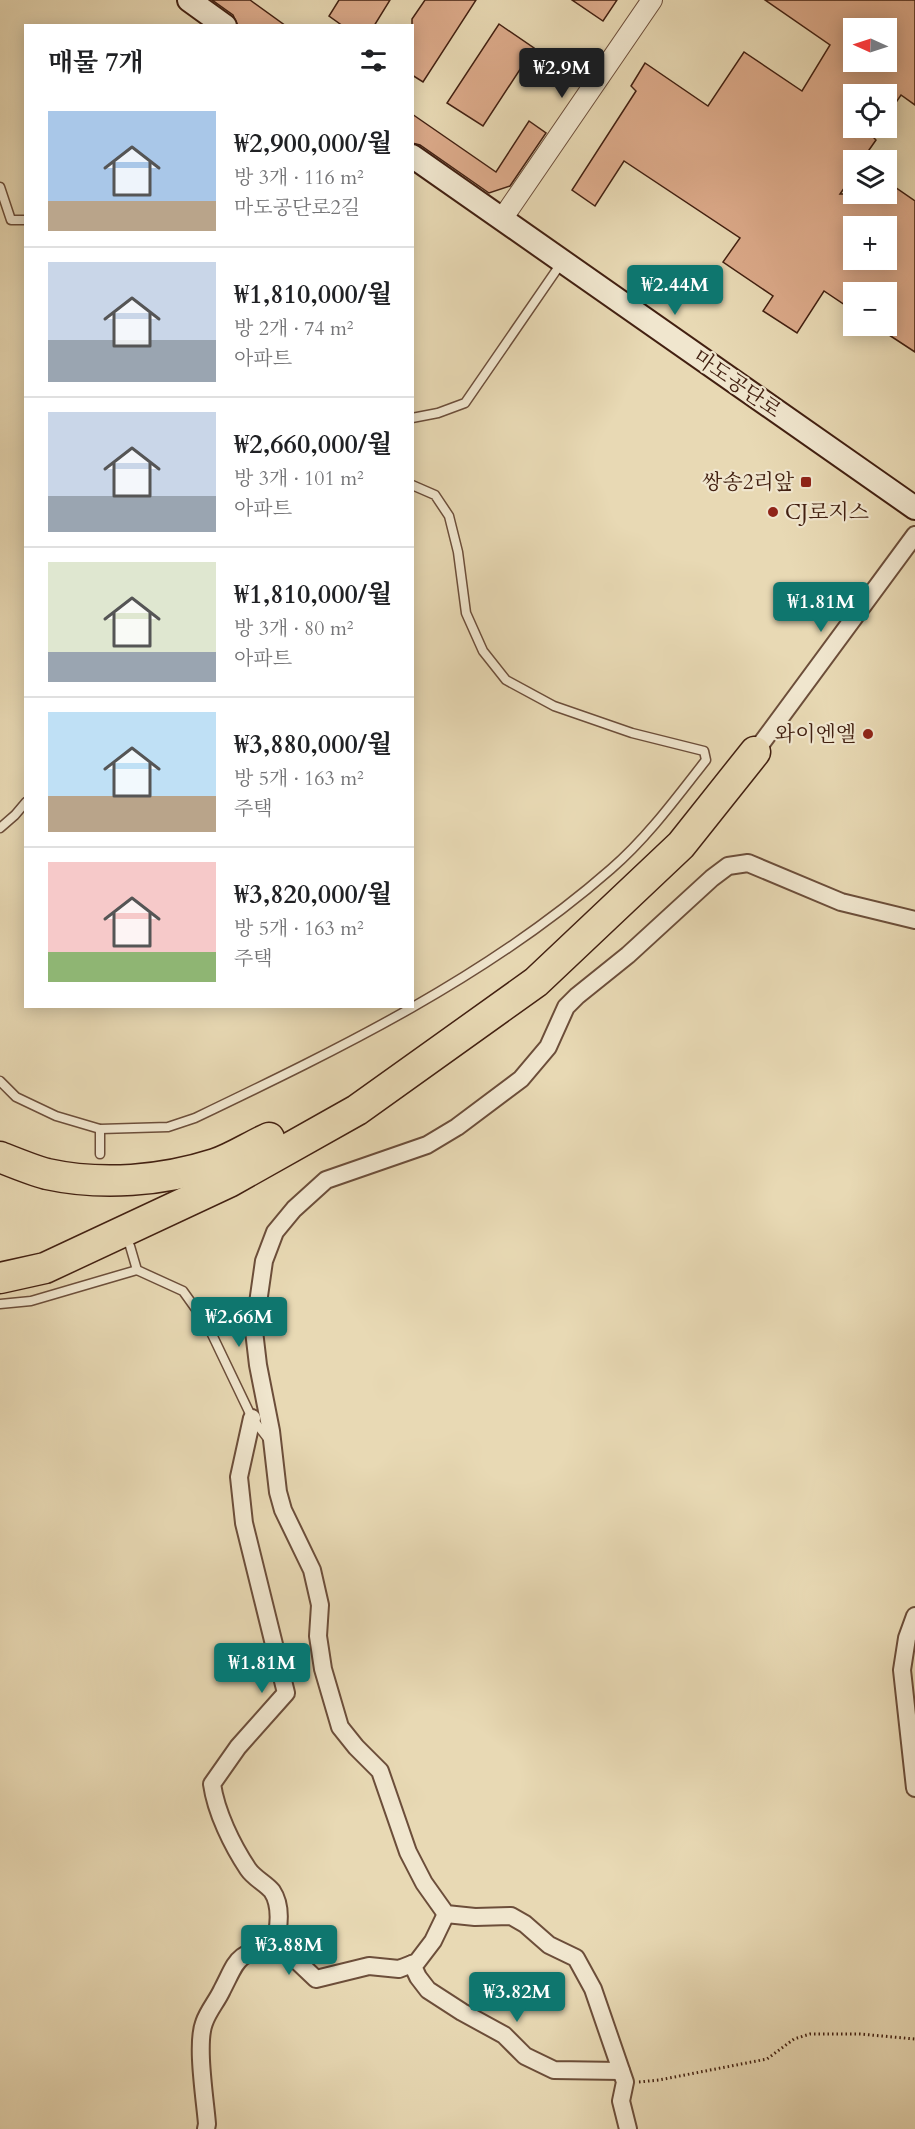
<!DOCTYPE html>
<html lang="ko">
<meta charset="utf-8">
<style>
body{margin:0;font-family:Cardo,"Noto Serif KR",serif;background:#f6f6f6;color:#202124;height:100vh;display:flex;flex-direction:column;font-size:22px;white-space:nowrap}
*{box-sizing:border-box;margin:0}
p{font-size:20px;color:#757577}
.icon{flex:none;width:33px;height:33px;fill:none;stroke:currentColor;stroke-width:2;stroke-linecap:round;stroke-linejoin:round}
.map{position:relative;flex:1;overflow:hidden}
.side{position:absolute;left:24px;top:24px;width:390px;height:984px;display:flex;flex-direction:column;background:#fff;border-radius:0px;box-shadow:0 3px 15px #0003}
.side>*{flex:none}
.needle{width:39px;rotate:273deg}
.controls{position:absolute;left:843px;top:18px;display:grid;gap:12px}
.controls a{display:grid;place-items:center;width:54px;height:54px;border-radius:0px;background:#fff;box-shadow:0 3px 15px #0003;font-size:30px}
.price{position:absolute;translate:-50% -51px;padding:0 14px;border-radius:6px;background:#0f766e;color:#fff;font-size:20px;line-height:39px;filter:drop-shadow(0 2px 3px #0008)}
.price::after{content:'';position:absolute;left:50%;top:36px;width:18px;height:14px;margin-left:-9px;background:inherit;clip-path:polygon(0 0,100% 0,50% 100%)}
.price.selected{background:#222;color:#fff}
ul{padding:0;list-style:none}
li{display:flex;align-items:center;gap:18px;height:150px;padding:0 24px}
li+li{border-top:2px solid #e0e0e0}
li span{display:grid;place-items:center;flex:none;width:168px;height:120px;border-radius:0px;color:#555}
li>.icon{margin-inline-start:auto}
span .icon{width:72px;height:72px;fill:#fffc;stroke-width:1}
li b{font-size:26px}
h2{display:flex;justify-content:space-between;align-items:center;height:72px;padding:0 24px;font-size:26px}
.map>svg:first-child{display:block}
.building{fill:#dcaa8a;stroke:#422011;stroke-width:1.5;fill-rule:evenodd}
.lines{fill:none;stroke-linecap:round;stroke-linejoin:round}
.service-casing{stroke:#6c4e3a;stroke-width:11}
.minor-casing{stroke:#6c4e3a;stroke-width:20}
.tertiary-casing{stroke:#6c4e3a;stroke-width:22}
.secondary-casing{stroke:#422011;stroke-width:26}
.motorway-casing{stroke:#422011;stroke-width:33}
.path{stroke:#422011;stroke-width:3;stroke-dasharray:1.5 3;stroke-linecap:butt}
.service{stroke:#f0e6ce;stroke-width:8}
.minor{stroke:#f0e6ce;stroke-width:16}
.tertiary{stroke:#f0e6ce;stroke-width:20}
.secondary{stroke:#f0e6ce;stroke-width:22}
.motorway{stroke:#e8d9b4;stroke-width:30}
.poi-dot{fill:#8f2418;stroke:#f0e6ce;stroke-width:2}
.labels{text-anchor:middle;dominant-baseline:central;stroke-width:4.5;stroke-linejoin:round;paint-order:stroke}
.street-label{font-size:21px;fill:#422011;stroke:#f0e6ce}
.poi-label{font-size:21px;fill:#422011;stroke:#f0e6ce;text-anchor:end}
</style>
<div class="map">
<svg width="915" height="2129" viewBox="0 0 915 2129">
<rect width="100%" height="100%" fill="#e8d9b4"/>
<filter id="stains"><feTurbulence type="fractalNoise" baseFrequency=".00333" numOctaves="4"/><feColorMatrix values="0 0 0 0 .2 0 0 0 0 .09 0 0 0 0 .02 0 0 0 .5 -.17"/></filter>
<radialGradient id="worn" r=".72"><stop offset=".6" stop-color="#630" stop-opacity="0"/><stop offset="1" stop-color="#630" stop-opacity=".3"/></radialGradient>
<g class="building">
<path d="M212,0H250L286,26H238L233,15Z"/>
<path d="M339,0H390L374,26H343L329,16Z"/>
<path d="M425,0H476L423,82L412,75V19Z"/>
<path d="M572,0H617L603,21Z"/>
<path d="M765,0H915V105L901,95L886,117V94H854V128H879L873,137L876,140L862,160H854V174L840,194H886V181L915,201V352L886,333V292H854V311L824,291L797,333L763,311L773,296L723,262L740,238L624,161L595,206L572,190L636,91L631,86L645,63L708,106L744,52L802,91L830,45ZM854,28H886V62H854ZM854,226H886V260H854Z"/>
<path d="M499,24L534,48L483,126L447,103Z"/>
<path d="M412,114L496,172L529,121L546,133L510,186L489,193L420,145L412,143Z"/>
</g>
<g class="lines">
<defs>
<g id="service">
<path d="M0,187L11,220H26"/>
<path d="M412,418L438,413L465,403L562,262"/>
<path d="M0,828L15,815L26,802"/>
<path d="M0,1081L16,1097L56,1116L100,1129L168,1127L195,1118C341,1048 488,977 611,869C647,838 677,797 706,760L704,751L632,733L554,706L506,680L483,651L466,613L458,552L449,516L435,495L412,485"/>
<path d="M100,1129V1154"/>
<path d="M130,1246L137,1270L183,1291L208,1326L252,1418L269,1440"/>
<path d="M0,1304L31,1301L137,1270"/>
</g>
<g id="minor">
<path d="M755,752L915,535"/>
<path d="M252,1418L239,1477L244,1523L286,1693L238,1747L212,1784C216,1812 232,1845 248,1869C254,1878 265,1883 272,1891C282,1906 279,1929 274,1946"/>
<path d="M915,1616L907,1638L902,1670L915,1788"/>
<path d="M412,1964L418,1977L428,1990L462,2012L504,2035L525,2056L554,2070L621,2071"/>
<path d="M206,2129L207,2124C205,2099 196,2044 204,2023C208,2011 217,2001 222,1990C239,1957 235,1955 274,1946L297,1961L316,1979L369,1966L399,1969L417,1962L433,1941L446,1914"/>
<path d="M628,2129L621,2101L625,2082L593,1989L576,1958L549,1945L525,1924L511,1916L475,1917L446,1914L424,1883L408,1852L380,1771L356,1747L340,1727L323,1669L318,1636L320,1605L312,1570L283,1510L278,1492L271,1431L258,1365L254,1331L264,1261L275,1232L294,1209L326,1180L427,1145L457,1127L521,1079L548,1047L566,1007L577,996L628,955L712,878L728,866L748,863L841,902L915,920"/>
</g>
<path id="tertiary" d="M502,219L652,0"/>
<g id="secondary">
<path d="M189,0L225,26"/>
<path d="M412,156L915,508"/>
</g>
<g id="motorway">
<path d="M0,1157C15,1163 32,1170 47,1174C102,1186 162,1181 215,1164C233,1158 251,1146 269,1138"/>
<path d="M0,1278L45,1268L229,1182L357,1110L536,982L681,845L755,752"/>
</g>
</defs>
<use href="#service" class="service-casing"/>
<use href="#minor" class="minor-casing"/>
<use href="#tertiary" class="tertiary-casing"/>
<use href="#secondary" class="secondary-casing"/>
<use href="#motorway" class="motorway-casing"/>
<path class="path" d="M639,2082L659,2080L767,2059L794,2039L810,2034H860L915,2039"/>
<use href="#service" class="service"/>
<use href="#minor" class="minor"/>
<use href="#tertiary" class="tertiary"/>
<use href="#secondary" class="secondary"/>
<use href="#motorway" class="motorway"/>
</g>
<g class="poi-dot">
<rect x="800" y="476" width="12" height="12" rx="3"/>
<circle cx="773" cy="512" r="6"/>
<circle cx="868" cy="734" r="6"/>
</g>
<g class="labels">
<g class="street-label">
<text transform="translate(737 384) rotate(35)">마도공단로</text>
</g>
<g class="poi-label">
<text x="794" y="482">쌍송2리앞</text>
<text x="785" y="512" text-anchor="start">CJ로지스</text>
<text x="856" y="734">와이엔엘</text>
</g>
</g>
<rect width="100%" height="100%" filter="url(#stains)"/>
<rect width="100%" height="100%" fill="url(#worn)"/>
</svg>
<div class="controls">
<a><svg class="needle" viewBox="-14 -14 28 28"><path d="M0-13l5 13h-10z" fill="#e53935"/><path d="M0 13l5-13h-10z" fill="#757577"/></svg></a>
<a><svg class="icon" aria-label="locate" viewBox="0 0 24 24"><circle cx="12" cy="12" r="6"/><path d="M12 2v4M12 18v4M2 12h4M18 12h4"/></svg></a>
<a><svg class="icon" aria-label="layers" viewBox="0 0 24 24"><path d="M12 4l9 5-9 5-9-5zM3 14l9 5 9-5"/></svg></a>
<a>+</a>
<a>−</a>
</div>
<b class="price selected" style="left:562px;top:99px">₩2.9M</b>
<b class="price" style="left:675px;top:316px">₩2.44M</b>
<b class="price" style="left:821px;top:633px">₩1.81M</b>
<b class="price" style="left:239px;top:1348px">₩2.66M</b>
<b class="price" style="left:262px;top:1694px">₩1.81M</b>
<b class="price" style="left:289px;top:1976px">₩3.88M</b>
<b class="price" style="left:517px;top:2023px">₩3.82M</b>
<section class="side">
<h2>매물 7개<svg class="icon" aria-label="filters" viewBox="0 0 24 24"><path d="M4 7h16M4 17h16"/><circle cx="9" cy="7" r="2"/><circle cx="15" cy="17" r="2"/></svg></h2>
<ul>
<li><span style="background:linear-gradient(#a9c7e8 75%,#b9a48a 0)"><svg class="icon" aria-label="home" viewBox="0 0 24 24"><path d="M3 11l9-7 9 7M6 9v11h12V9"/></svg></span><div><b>₩2,900,000/월</b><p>방 3개 · 116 m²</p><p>마도공단로2길</p></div></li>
<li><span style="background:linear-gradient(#c9d6e8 65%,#9aa5b1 0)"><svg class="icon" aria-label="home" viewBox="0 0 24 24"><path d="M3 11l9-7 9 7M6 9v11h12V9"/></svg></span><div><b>₩1,810,000/월</b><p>방 2개 · 74 m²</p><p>아파트</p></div></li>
<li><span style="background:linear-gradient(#c9d6e8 70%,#9aa5b1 0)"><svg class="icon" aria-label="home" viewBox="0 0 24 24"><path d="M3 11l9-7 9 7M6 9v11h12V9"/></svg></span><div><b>₩2,660,000/월</b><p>방 3개 · 101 m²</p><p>아파트</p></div></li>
<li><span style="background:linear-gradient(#dfe7d0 75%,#9aa5b1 0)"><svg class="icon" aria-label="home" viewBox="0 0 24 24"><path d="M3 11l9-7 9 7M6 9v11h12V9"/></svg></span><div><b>₩1,810,000/월</b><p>방 3개 · 80 m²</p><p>아파트</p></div></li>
<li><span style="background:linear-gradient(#bfe0f5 70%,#b9a48a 0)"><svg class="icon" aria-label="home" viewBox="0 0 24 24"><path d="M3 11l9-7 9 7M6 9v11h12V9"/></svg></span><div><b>₩3,880,000/월</b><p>방 5개 · 163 m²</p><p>주택</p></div></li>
<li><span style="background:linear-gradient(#f6c9c9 75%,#8fb573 0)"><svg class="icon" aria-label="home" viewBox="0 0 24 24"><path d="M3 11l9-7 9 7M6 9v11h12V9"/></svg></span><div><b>₩3,820,000/월</b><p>방 5개 · 163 m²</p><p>주택</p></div></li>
</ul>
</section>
</div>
